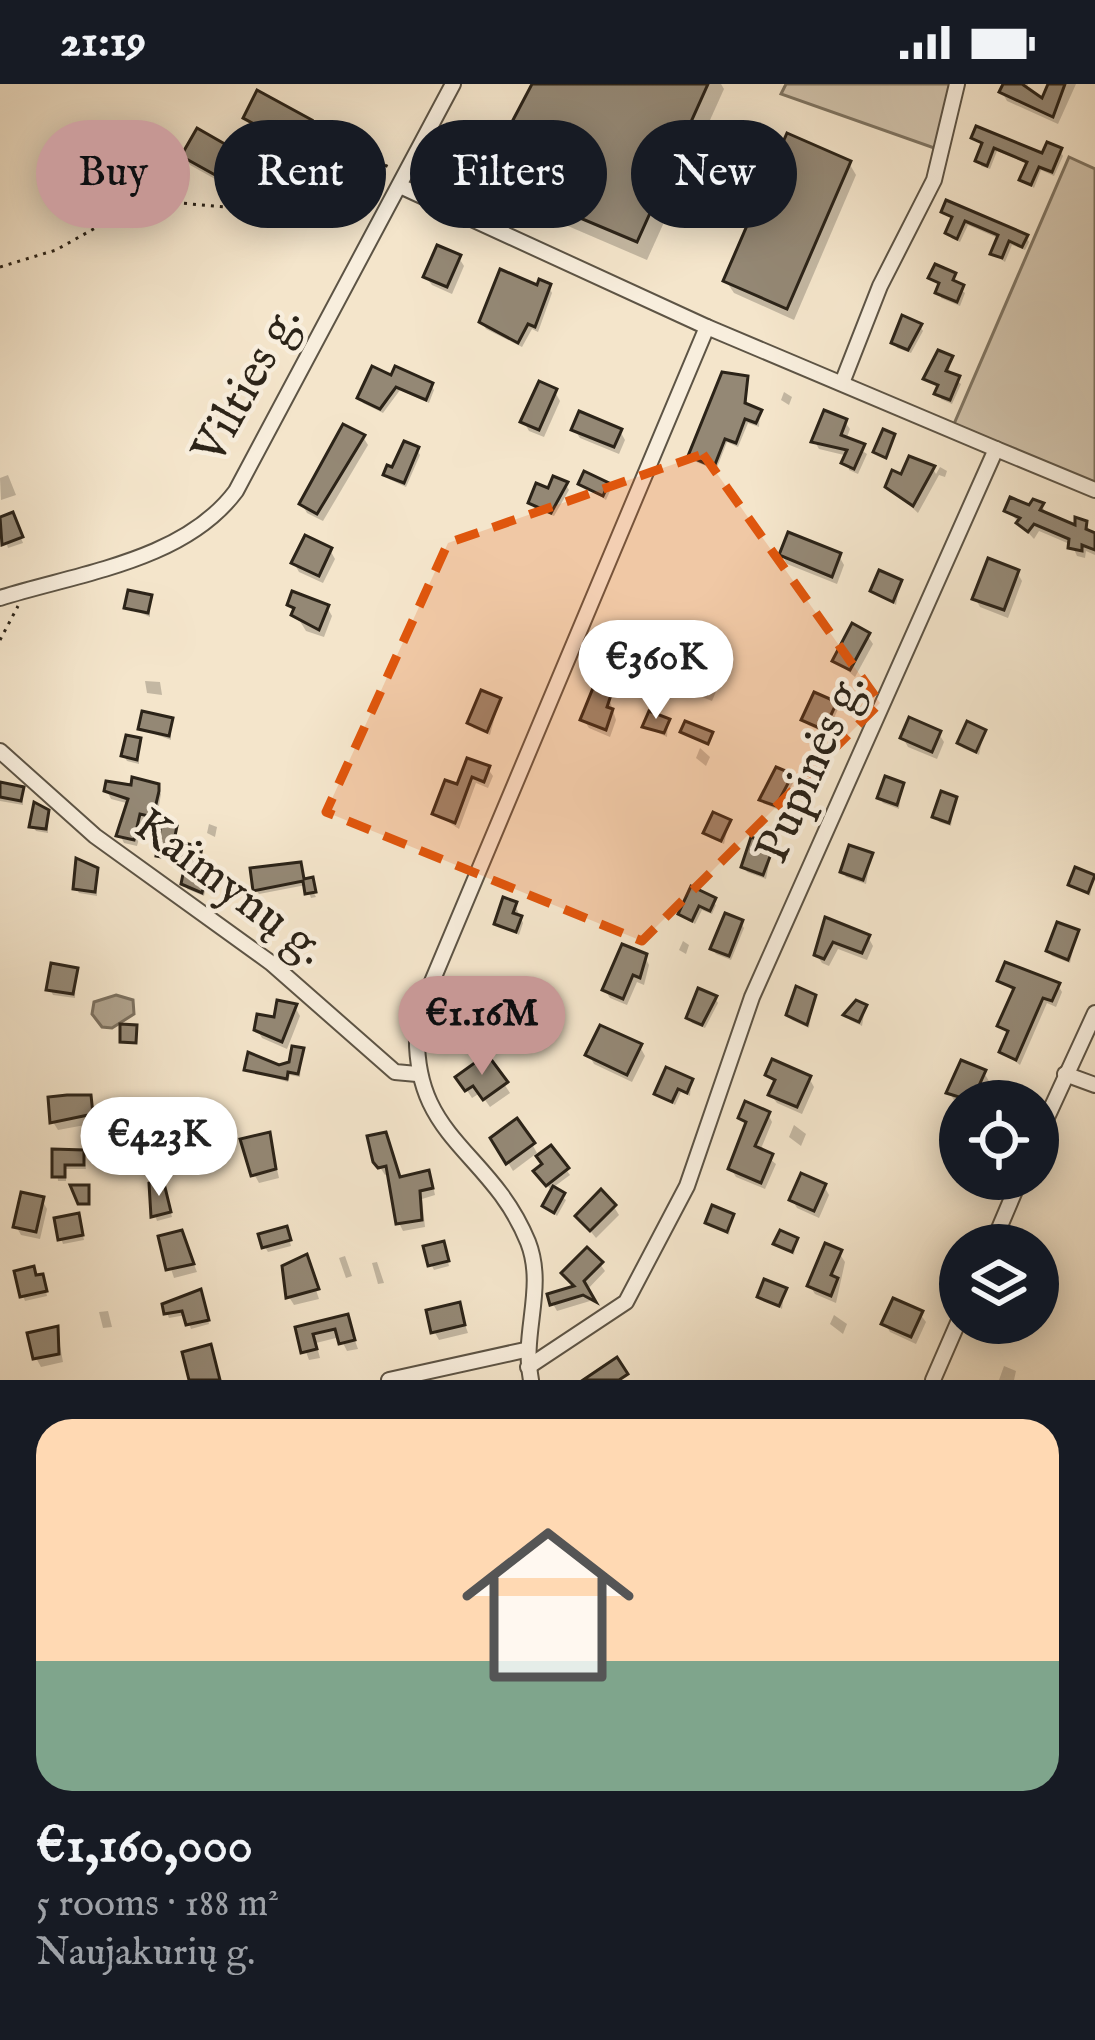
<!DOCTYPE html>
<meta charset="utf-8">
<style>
body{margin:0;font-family:"IM FELL English",serif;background:#20242c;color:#f1f3f6;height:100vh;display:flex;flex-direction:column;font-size:45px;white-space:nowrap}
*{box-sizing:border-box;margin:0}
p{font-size:39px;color:#9ea1a6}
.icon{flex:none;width:66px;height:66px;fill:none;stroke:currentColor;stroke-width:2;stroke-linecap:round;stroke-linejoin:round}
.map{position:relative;height:1296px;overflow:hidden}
.side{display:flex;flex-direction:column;background:#171b24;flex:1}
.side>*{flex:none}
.banner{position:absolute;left:36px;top:36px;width:1023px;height:108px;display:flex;gap:24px}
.controls{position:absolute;left:939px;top:996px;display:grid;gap:24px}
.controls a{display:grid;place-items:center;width:120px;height:120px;border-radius:50%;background:#171b24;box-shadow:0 6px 30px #0003;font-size:60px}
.price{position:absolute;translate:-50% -102px;padding:0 27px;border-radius:42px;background:#fff;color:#222;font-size:39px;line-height:78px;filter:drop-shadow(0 3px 6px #0008)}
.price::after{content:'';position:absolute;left:50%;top:72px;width:36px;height:27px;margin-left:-18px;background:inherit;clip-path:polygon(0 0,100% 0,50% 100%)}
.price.current{background:#c59692;color:#111}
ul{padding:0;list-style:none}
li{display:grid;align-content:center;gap:24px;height:636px;padding:0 36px}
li+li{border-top:3px solid #363941}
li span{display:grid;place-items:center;height:372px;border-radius:36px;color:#555}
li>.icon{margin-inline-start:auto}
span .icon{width:216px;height:216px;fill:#fffc;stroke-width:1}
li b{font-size:51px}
.tag{padding:0 42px;border-radius:54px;background:#171b24;box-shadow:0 6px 30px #0003;font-size:42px;line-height:108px}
.tag.current{background:#c59692;color:#111}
.status{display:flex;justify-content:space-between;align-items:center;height:84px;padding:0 60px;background:#171b24;direction:ltr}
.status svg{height:33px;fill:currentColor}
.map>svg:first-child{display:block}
.green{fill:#d2c4ad;stroke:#7e7462;stroke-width:3}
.water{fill:#b0a38e;stroke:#7b705f;stroke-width:3}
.shadow{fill:#0003}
.building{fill:#948875;stroke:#2b2318;stroke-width:3}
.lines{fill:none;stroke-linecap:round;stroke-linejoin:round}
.minor-casing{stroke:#5d5445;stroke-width:18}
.path{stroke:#2b2318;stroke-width:3;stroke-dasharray:3 6;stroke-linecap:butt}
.minor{stroke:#f8eedd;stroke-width:14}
.marked{fill:#df560d;fill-opacity:0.2;stroke:#df560d;stroke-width:9;stroke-dasharray:24 15;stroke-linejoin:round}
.labels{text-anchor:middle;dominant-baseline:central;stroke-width:9;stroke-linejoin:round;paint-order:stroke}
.street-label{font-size:48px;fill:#2b2318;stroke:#f8eedd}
</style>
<div class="status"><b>21:19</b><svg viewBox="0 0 49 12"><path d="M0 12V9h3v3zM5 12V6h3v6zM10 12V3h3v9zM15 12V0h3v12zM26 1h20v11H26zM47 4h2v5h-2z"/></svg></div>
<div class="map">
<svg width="1095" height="1296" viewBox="0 0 1095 1296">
<rect width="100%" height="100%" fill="#f4e5cb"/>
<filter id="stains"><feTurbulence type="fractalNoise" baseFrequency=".00167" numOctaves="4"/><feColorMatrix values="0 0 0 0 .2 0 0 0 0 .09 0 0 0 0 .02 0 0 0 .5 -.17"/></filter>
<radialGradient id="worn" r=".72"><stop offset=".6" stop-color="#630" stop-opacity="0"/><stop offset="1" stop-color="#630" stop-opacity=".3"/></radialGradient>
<g class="green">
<path d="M786,0H951L937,65L781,10Z"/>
<path d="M1069,73L1095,85V399L954,340Z"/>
</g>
<path class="water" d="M116,911L133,916L134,930L112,944L102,943L92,930L94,918Z"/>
<g class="shadow">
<path d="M536,0H721L724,5L647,176L498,112L487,93Z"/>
<path d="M1007,0H1028L1025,9L1043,18L1054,0H1076L1058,40L1007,17L1002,8Z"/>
<path d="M246,34L310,38L315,47L302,70L251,43Z"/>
<path d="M974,54L1044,73L1060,67L1063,72L1054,92L1041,86L1034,104L1023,95L1026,79L997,67L990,85L981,82L984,62Z"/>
<path d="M185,72L249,77L254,86L240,109L190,81Z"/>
<path d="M849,79L856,91L794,236L734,209L726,197Z"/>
<path d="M944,127L1026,153L1029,158L1025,166L1012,161L1005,178L993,169L1000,155L968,141L960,158L951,154L954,136Z"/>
<path d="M459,174L464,182L452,210L432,201L426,193Z"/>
<path d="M954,191L955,201L965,209L960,222L941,214V202L932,194Z"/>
<path d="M549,203L552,209L538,248L532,245L522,263L486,245L482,238Z"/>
<path d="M920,242L923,247L911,269L897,264L894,258Z"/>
<path d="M950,274L949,291L961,300L952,320L941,315L940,304L926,295Z"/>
<path d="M747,295V323L760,328L759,343L748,339L738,363L727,358L716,386L694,377L691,372Z"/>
<path d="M392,296L431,301L434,306L429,319L400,306L383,329L363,319L360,314Z"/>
<path d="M555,308L560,317L544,353L529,347L524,338Z"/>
<path d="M784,308L792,313L789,321L781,316Z"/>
<path d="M845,338L850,345L846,356L867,370L858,390L849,386L848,372L819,365L815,358Z"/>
<path d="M574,345L620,347L625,356L619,370L580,354Z"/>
<path d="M363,353L368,361L323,437L307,429L302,420Z"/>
<path d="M417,366L420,371L406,403L389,395L386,390Z"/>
<path d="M940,383L947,387L945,393L939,391L918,429L889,402L933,385L936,390Z"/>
<path d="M8,391L16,411L1,416L0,394Z"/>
<path d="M582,400L607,401L610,407L606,416Z"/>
<path d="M566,401L569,406L554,432L534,424L531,418Z"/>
<path d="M1042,422L1048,433L1078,445L1085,440L1095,452V471L1086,467L1085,474L1077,472L1072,461L1039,447L1034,455L1008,427Z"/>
<path d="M12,431L23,459L8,464L0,436Z"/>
<path d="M330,466L335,475L323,499L299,488L294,479Z"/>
<path d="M782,471L839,472L844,481L837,500L787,480Z"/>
<path d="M1017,488L1022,497L1008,534L980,523L975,514Z"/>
<path d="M900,498L896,521L873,507Z"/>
<path d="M150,514V533L127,523Z"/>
<path d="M290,521L327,523L332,532L324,553L306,547Z"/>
<path d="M867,551L873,560L855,593L836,577Z"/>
<path d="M609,556L649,561L654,570L646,590L626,582L623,569Z"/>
<path d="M670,582L715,589L720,598L712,617L692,609L688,596Z"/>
<path d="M145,597L160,598L162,611L147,609Z"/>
<path d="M609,614L616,636L610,653L589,644L584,636Z"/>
<path d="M499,617L490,651L473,644L471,639Z"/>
<path d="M835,620L838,625L827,650L808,641L805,636Z"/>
<path d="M171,637V656L141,645Z"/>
<path d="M668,638L667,653L645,643Z"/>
<path d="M984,648L979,671L963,664L960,659Z"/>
<path d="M939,650L944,658L937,675L908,663L903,654Z"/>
<path d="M139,657V680L127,677L124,672Z"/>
<path d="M700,664L710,673L706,682L696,674Z"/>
<path d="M468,677L488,685L493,692L488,704L476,699L459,745L436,730L459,704Z"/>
<path d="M791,692L794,697L779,726L765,720L762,716Z"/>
<path d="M0,701L22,706L23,721L0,717Z"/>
<path d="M902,702L899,725L883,719L880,714Z"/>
<path d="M157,703L161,710L156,739L144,736L137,762L124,759L120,751L130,720L111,715L107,707Z"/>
<path d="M955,715L951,742L939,738L936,733Z"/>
<path d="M47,728L48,749L36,747L33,742Z"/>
<path d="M729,738L724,760L710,754L707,749Z"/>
<path d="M209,740L217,743L215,753L207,749Z"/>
<path d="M175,745L176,760L203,771L201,783L209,789L204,812L187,805L181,780L159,771Z"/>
<path d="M772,764L766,795L747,788L744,782Z"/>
<path d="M871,771L866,800L846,793L843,788Z"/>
<path d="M299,781L316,813L311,814L306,801L259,810L256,806Z"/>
<path d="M96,787L97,812L79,809L76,804Z"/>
<path d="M1093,793L1090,812L1071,800Z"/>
<path d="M692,806L716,821L712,830L702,826L695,840L681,830Z"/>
<path d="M515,821L523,839L519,851L497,839Z"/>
<path d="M827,837L868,853L873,862L867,876L838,865L829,882L822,879L817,871Z"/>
<path d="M741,839L744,844L731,876L716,870L713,865Z"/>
<path d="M1077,849L1070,879L1052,872L1049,867Z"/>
<path d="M683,857L689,861L686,870L679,866Z"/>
<path d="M645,873L649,881L644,901L637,898L627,921L610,914L605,906Z"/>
<path d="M76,886L75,914L53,911L50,905Z"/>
<path d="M1000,897L1058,901L1062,908L1056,923L1047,919L1020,981L1002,968L1009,951L1001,942L1015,908Z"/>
<path d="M814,913L809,944L792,936L789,931Z"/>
<path d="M715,914L718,919L705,944L692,939L689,934Z"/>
<path d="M295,923L300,932L287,965L262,954L257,945Z"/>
<path d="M469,924L472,929L469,960L450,949Z"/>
<path d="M865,924L862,942L850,936L847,931Z"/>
<path d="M640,963L645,972L632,998L594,980L589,971Z"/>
<path d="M302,967L300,993L290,991L288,998L247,986L291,981Z"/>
<path d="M487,974L510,1009L490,1023L480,1009L472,1014L459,994Z"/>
<path d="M984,989L989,997L980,1017L955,1018L950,1009Z"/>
<path d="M768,991L809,994L814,1003L802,1030L777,1019L771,1011L776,1001Z"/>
<path d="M691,998L690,1012L681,1008L675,1021L657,1010Z"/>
<path d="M90,1014L96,1039L58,1046L53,1038Z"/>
<path d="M768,1030L772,1038L760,1067L776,1080L765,1105L736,1093L731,1085L747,1043L741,1034Z"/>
<path d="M158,1033L166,1057L146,1066L139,1044Z"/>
<path d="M794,1041L806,1050L801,1062L789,1053Z"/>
<path d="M269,1051L279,1094L259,1099L254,1090Z"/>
<path d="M387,1053L401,1096L428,1090L432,1097L435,1111L422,1115L425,1143L403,1147L399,1139L391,1089L385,1091L376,1077Z"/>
<path d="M494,1055L532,1060L537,1069L513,1087Z"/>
<path d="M551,1065L570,1091L551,1105L566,1116L557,1132L545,1122L553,1109L537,1087Z"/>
<path d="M55,1068L83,1069L86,1085H66V1097H58Z"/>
<path d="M824,1102L829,1111L819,1134L797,1124L792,1115Z"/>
<path d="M164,1103L172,1133L157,1137L150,1114Z"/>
<path d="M42,1116L47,1125L40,1155L21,1151L16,1142Z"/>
<path d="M614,1123L619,1131L596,1154L578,1132Z"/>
<path d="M732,1132L729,1151L709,1139Z"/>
<path d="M78,1133L84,1156L63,1160L61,1154Z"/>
<path d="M288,1150L291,1162L268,1168L265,1163Z"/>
<path d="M161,1154L185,1158L197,1188L174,1194Z"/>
<path d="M796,1156L794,1171L777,1160Z"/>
<path d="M445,1165L449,1182L434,1186L431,1180Z"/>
<path d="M839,1169L845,1178L836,1219L815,1210L810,1202Z"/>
<path d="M345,1172L352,1192L346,1194L339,1174Z"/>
<path d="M377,1178L384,1199L378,1200L372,1179Z"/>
<path d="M307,1179L319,1215L294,1221L289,1213Z"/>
<path d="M600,1180L605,1187L586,1207L590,1217L557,1227L553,1220Z"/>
<path d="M35,1191L44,1198L47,1212L25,1217L23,1212Z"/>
<path d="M784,1207L782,1225L760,1212Z"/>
<path d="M202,1213L209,1240L191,1245L186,1231L169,1234L167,1229Z"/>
<path d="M458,1221L468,1249L439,1256L434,1247Z"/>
<path d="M108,1227L112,1243L103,1244L99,1228Z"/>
<path d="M920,1230L926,1238L916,1260L890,1248L885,1240Z"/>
<path d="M834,1231L847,1240L843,1250L830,1240Z"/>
<path d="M347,1234L358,1265L347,1267L340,1253L316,1259L320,1274L309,1276L298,1246Z"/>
<path d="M57,1246L63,1278L41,1283L36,1274Z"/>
<path d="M1004,1282L1016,1287L1014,1296H999Z"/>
</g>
<g class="building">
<path d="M532,0H708L637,158L483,93Z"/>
<path d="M1003,0H1022L1042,14L1048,0H1065L1053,33L999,8Z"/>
<path d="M257,6L312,36L297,63L243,34Z"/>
<path d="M976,42L1042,69L1047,58L1062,64L1052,88L1039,83L1031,101L1019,96L1027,78L994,64L987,82L975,77L982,59L971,54Z"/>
<path d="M197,44L251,75L235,102L181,72Z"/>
<path d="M787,49L851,77L787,225L723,197Z"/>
<path d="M946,116L1028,151L1022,163L1009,157L1002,174L990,170L998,151L965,137L957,155L945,149L952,133L941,128Z"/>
<path d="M437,161L461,171L447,203L423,193Z"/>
<path d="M935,180L956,189L953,196L964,201L957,218L935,209L939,199L928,194Z"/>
<path d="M500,185L537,201L539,195L551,200L535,243L528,240L518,259L479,238Z"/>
<path d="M902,231L922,240L908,266L891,259Z"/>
<path d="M938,266L953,272L946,287L960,292L950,316L934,310L938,301L923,295Z"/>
<path d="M372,282L391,291L395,282L433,299L426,316L396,303L380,325L357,314Z"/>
<path d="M722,288L748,292L745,319L762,326L756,339L745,335L736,359L725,355L714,383L688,372Z"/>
<path d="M539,297L557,305L539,346L520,338Z"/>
<path d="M824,326L847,335L841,351L865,360L854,385L841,379L847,366L811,358Z"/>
<path d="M579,327L622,345L614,363L571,346Z"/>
<path d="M343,340L365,351L317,430L299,420Z"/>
<path d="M883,345L895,350L886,374L873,368Z"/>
<path d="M404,357L419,363L404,399L383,391L387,381L392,383Z"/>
<path d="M909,372L935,382L913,422L885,403L892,386L901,390Z"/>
<path d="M584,387L609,399L603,412L578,400Z"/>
<path d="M553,392L568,398L551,429L528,419L536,399L548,404Z"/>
<path d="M1010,413L1029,421L1033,415L1044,419L1040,426L1075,441V433L1087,437L1086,445L1095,449V466L1082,461V467L1068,464L1069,455L1034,440L1028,448L1016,439L1020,434L1004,427Z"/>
<path d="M13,428L23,453L2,461L0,433Z"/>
<path d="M788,448L841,469L832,493L779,471Z"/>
<path d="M305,451L332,464L319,492L291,479Z"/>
<path d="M988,474L1019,486L1004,526L972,515Z"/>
<path d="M879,486L902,496L893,518L870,507Z"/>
<path d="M128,506L152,511L148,529L124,524Z"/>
<path d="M292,507L329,521L319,546L291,531L294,524L287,521Z"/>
<path d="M852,539L870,549L850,586L832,577Z"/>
<path d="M612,542L651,559L641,583L618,573L622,563L606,556Z"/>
<path d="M673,568L717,587L707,610L684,600L688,591L667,582Z"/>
<path d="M593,604L611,611L607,623L613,625L606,646L580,636Z"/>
<path d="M481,606L501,614L487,648L467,639Z"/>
<path d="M814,608L837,618L824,646L801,636Z"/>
<path d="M142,627L173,634L169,652L138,645Z"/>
<path d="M649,627L670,635L664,649L642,643Z"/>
<path d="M909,633L941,647L932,668L900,654Z"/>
<path d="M685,637L713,648L708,660L680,648Z"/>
<path d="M967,637L986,646L976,668L957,659Z"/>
<path d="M126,651L141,654L137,676L121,672Z"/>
<path d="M467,674L490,682L484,698L472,693L455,739L432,730L445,696L457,700Z"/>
<path d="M776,683L793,690L776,722L759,716Z"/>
<path d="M885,692L904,699L897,721L877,714Z"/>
<path d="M132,693L159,700V707L153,733L140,730L134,756L116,752L128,715L104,707L106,697L131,701Z"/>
<path d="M0,698L24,703L21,717L0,713Z"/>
<path d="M941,707L957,713L949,739L932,733Z"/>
<path d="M34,718L49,726L46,745L29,743Z"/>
<path d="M713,728L731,736L721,757L703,749Z"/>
<path d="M161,739L177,742L174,757L202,763L199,779L208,781L202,809L181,800L184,785L177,783L178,776L156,772Z"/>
<path d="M751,753L774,762L763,791L741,783Z"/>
<path d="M849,761L873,769L863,796L840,788Z"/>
<path d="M76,774L98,784L95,808L73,805Z"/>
<path d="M301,778L304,795L313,793L316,808L305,810L303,797L253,807L250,784Z"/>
<path d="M1075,783L1095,791L1088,809L1068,801Z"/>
<path d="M691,802L716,814L710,827L699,822L692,837L678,830Z"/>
<path d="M503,813L517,818L513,829L522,832L516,848L494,840Z"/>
<path d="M725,829L743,836L729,872L710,865Z"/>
<path d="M825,833L870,851L862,869L833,858L824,875L814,871Z"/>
<path d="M1057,838L1079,846L1068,876L1046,867Z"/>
<path d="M622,860L647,870L640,894L633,891L623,915L602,906Z"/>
<path d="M1005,878L1060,899L1052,917L1043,914L1016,976L999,968L1008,947L997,942L1014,904L997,897Z"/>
<path d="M51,879L78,884L73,910L46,906Z"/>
<path d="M796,902L816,911L807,941L786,931Z"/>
<path d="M698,904L717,912L702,941L686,934Z"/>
<path d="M454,915L471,921L467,956L446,949Z"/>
<path d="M277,916L297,920L282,958L254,946L257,930L274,933Z"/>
<path d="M856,916L867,921L859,938L843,931Z"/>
<path d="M120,940L137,941L136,959L120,958Z"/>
<path d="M600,941L642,960L627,991L585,971Z"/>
<path d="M292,962L304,964L298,990L288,988L287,995L244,986L248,968L279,981L289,978Z"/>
<path d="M487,970L508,998L483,1016L473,1002L465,1007L455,993Z"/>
<path d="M772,975L811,992L797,1023L768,1011L775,996L765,991Z"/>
<path d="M961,976L986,986L972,1017L946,1009Z"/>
<path d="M666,983L693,995L687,1009L678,1005L672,1018L654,1010Z"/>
<path d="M67,1011H91L93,1030L50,1039L48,1013Z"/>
<path d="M745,1017L770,1028L755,1062L773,1070L761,1099L728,1085L746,1038L738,1034Z"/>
<path d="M157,1024L166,1051L140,1063L135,1042L146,1039L143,1028Z"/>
<path d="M517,1034L535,1059L506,1080L490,1054Z"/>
<path d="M270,1048L276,1085L251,1092L240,1055Z"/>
<path d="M386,1048L400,1093L429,1086L433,1104L420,1107L422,1136L396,1140L386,1082L378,1084L373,1078L367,1052Z"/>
<path d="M551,1061L569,1084L546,1102L533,1087L542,1080L536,1072Z"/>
<path d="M52,1065L84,1066V1081H65V1093H52Z"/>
<path d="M801,1089L826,1100L814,1127L789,1116Z"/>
<path d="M163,1095L171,1128L151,1133L149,1099Z"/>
<path d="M70,1101H89V1120H78Z"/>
<path d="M553,1102L565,1109L554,1129L542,1122Z"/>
<path d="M601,1105L616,1121L590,1147L575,1132Z"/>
<path d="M21,1108L44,1113L36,1148L13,1143Z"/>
<path d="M712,1121L734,1130L727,1148L705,1139Z"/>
<path d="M79,1129L83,1151L58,1156L54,1134Z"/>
<path d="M287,1142L291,1156L262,1164L258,1150Z"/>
<path d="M182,1146L194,1180L166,1186L158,1152Z"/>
<path d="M780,1146L798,1154L792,1168L773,1160Z"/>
<path d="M444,1157L449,1177L428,1182L423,1162Z"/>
<path d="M825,1159L842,1166L831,1191L838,1194L831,1212L807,1202Z"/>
<path d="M587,1163L603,1178L584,1197L596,1218L583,1211L550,1221L547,1210L574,1202L561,1189Z"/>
<path d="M307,1170L319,1205L286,1214L282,1182Z"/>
<path d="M34,1182L36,1191L43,1190L47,1207L20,1213L14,1187Z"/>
<path d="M764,1195L787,1204L779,1222L757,1213Z"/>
<path d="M201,1205L209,1236L186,1241L182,1227L164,1230L162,1220Z"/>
<path d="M893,1214L923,1227L911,1253L881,1240Z"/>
<path d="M460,1218L465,1241L431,1249L426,1226Z"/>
<path d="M348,1230L355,1256L339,1260L335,1245L313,1250L317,1265L301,1269L295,1243Z"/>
<path d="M58,1242L59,1270L33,1275L27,1249Z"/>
<path d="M211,1260L220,1296H189L182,1268Z"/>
<path d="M617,1273L628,1290L619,1296H583Z"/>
</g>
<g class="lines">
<defs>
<g id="minor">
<path d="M400,102L707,243L418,931C406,1055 489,1062 528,1158C546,1204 521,1250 531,1296"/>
<path d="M842,299L880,202L934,96L957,0"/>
<path d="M996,365L1095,406"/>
<path d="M0,514C79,489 184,477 236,407L453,0"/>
<path d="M0,667L95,752L271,879L395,988L417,990"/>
<path d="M1065,990L1095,1001"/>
<path d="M1038,1053L1095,929"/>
<path d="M992,1161L1020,1095"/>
<path d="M528,1283L626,1218L687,1102L752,913L996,365L707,243"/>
<path d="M389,1296L525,1266"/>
<path d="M933,1296L960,1234"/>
</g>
</defs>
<use href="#minor" class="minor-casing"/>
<g class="path">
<path d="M0,183L56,166L131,124L169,118L270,127L329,105L372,75L393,85"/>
<path d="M0,556L18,522"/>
</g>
<use href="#minor" class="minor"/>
</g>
<path class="marked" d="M703,370L880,619L642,857L326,728L448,459Z"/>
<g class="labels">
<g class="street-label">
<text transform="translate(248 301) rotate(-61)">Vilties g.</text>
<text transform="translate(812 684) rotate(-66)">Pupinės g.</text>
<text transform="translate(229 804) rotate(37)">Kaimynų g.</text>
</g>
</g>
<rect width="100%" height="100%" filter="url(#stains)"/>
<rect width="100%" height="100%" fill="url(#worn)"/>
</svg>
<div class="controls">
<a><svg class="icon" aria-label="locate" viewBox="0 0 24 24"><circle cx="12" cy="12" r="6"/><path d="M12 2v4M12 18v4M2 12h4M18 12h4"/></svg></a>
<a><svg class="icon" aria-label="layers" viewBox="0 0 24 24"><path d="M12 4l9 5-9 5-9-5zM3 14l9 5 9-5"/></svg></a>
</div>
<b class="price" style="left:656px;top:638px">€360K</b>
<b class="price current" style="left:482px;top:994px">€1.16M</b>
<b class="price" style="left:159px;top:1115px">€423K</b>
<div class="banner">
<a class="tag current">Buy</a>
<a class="tag">Rent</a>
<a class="tag">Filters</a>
<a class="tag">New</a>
</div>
</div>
<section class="side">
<ul>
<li><span style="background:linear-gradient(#ffd9b3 65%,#7fa58c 0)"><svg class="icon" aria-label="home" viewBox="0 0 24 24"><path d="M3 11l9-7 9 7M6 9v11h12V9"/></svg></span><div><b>€1,160,000</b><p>5 rooms · 188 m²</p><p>Naujakurių g.</p></div></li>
</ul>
</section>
